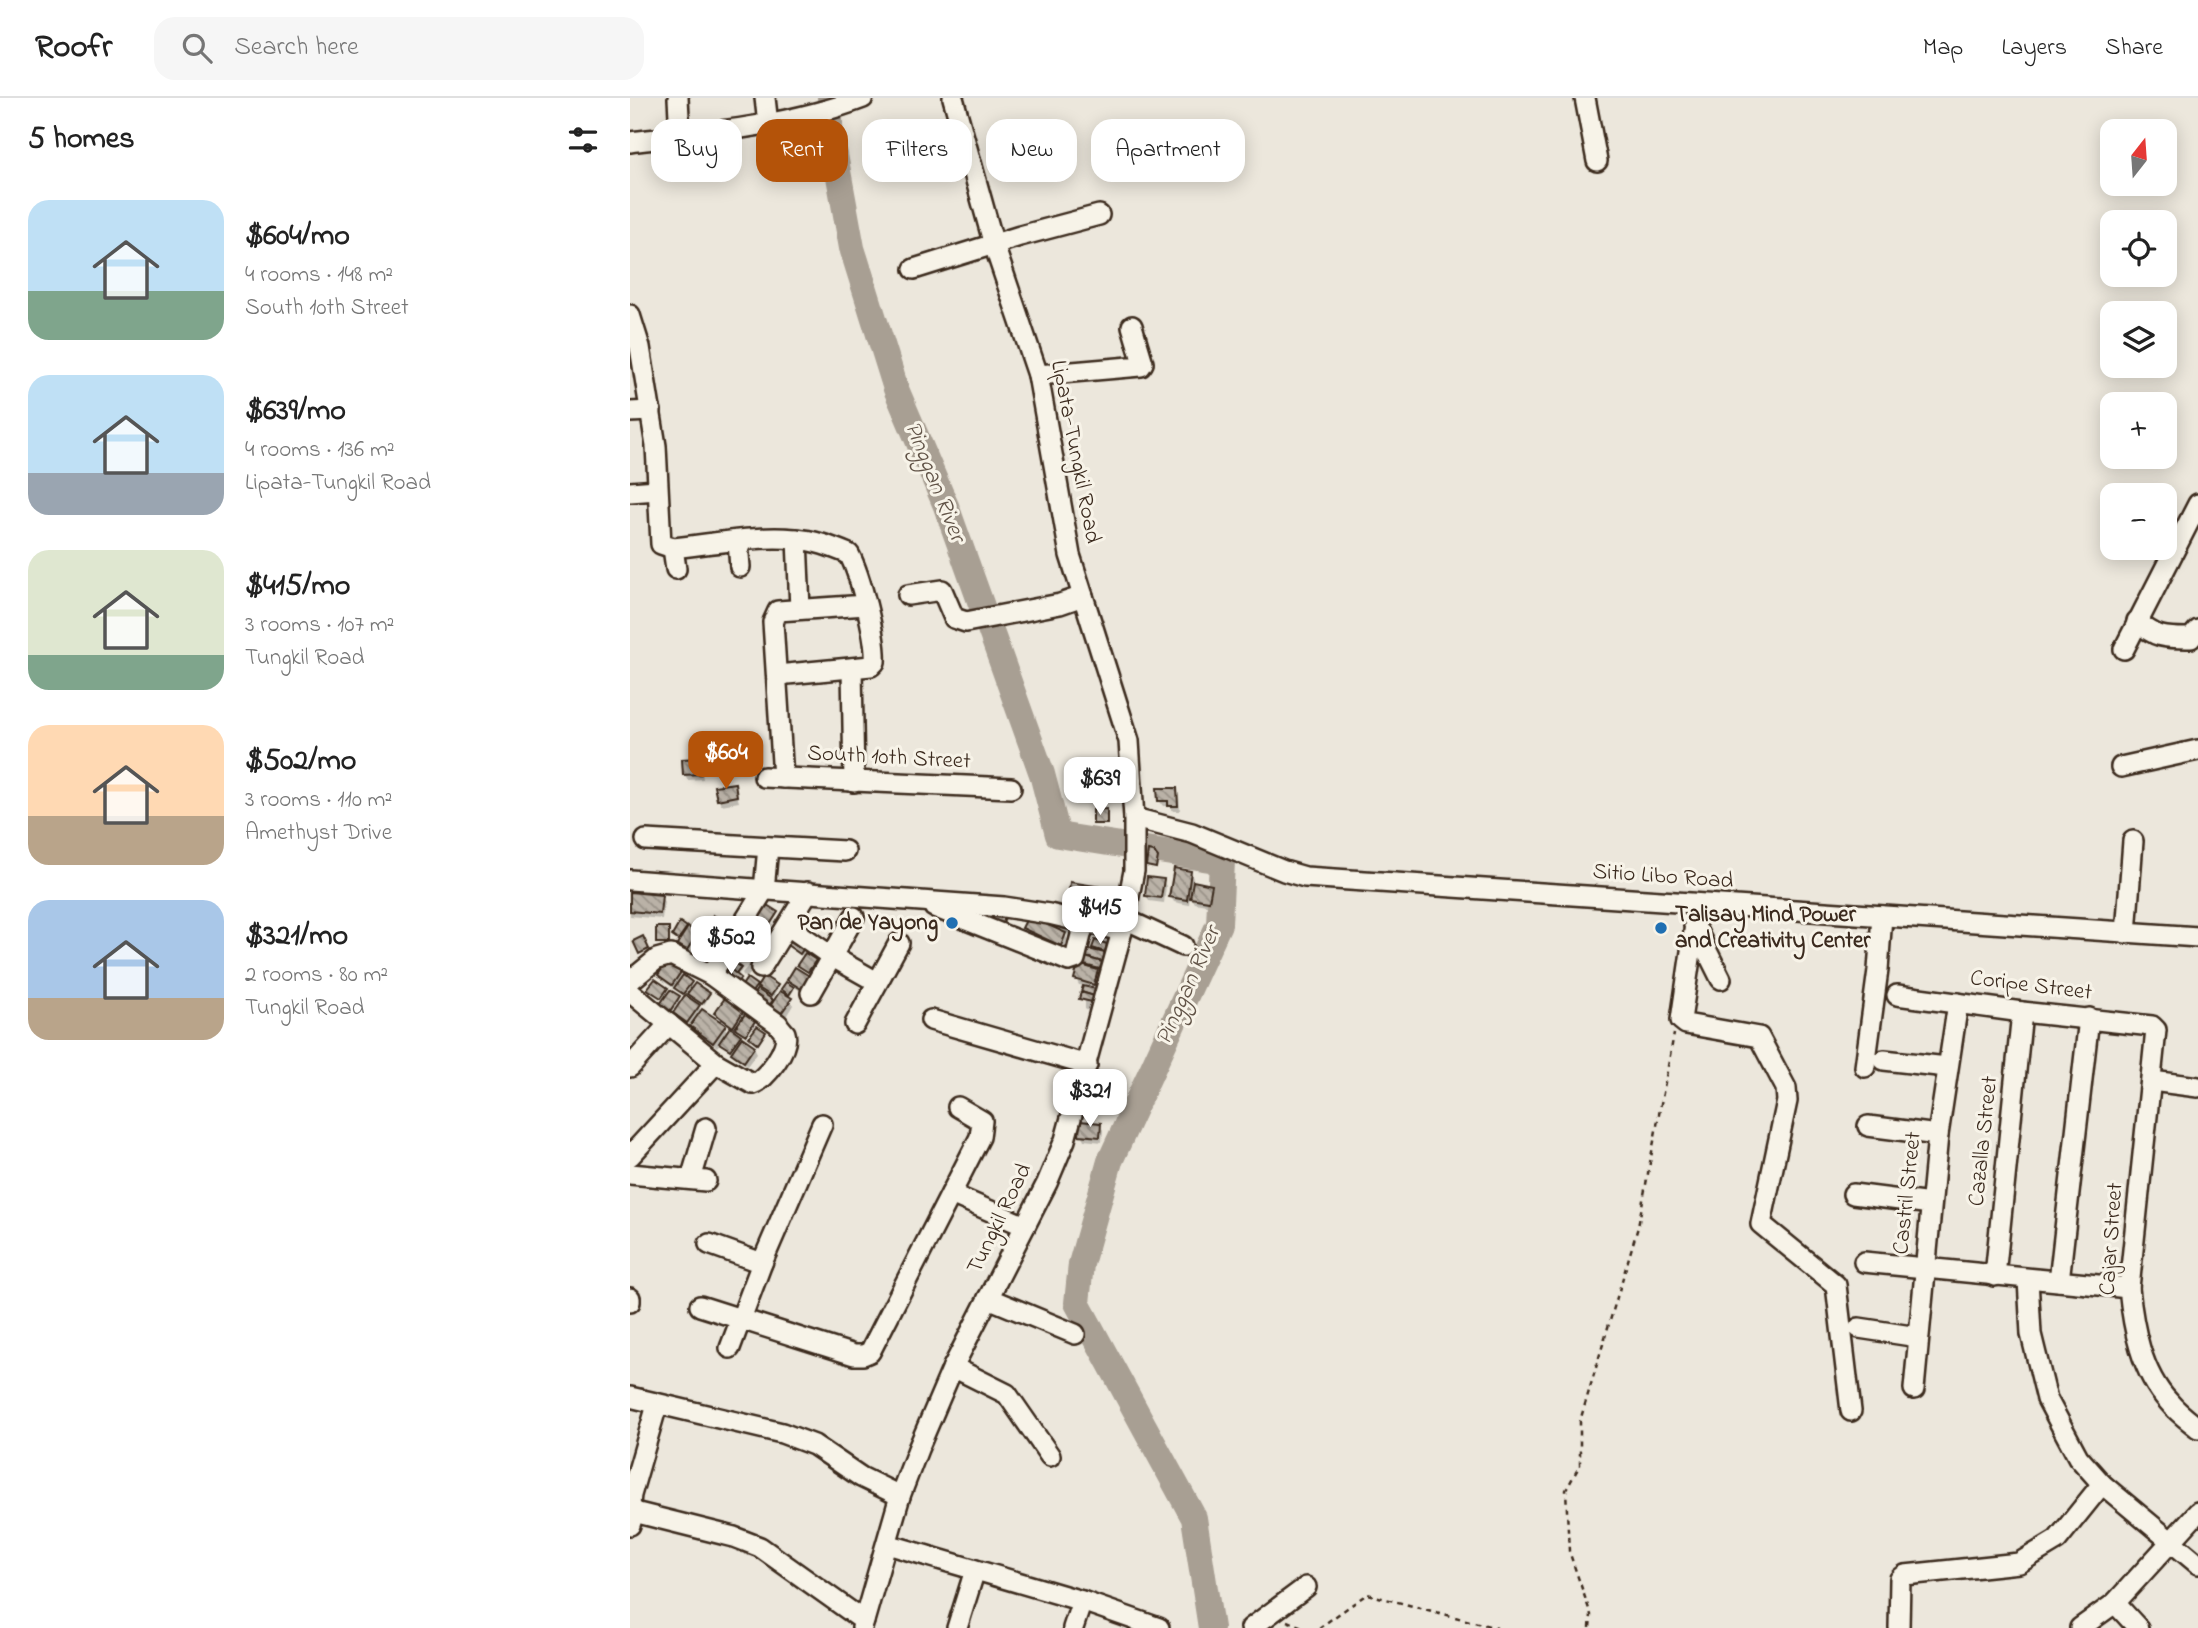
<!DOCTYPE html>
<meta charset="utf-8">
<style>
body{margin:0;font-family:"Indie Flower",sans-serif;background:#f6f6f6;color:#222;height:100vh;display:flex;flex-direction:column;font-size:26px;white-space:nowrap}
*{box-sizing:border-box;margin:0}
p{font-size:23px;color:#767676}
.icon{flex:none;width:38px;height:38px;fill:none;stroke:currentColor;stroke-width:2;stroke-linecap:round;stroke-linejoin:round}
.map{position:relative;flex:1;overflow:hidden}
.details{display:flex;flex-direction:column;background:#fff;width:630px}
.details>*{flex:none}
.guide{position:absolute;left:21px;top:21px;width:665px;height:63px;display:flex;gap:14px}
.needle{width:46px;rotate:17deg}
.controls{position:absolute;left:1470px;top:21px;display:grid;gap:14px}
.controls a{display:grid;place-items:center;width:77px;height:77px;border-radius:14px;background:#fff;box-shadow:0 4px 18px #0003;font-size:35px}
.price{position:absolute;translate:-50% -60px;padding:0 16px;border-radius:14px;background:#fff;color:#222;font-size:23px;line-height:46px;filter:drop-shadow(0 2px 4px #0008)}
.price::after{content:'';position:absolute;left:50%;top:42px;width:21px;height:16px;margin-left:-10px;background:inherit;clip-path:polygon(0 0,100% 0,50% 100%)}
.price.selected{background:#b45309;color:#fff}
ul{padding:0;list-style:none}
li{display:flex;align-items:center;gap:21px;height:175px;padding:0 28px}
li span{display:grid;place-items:center;flex:none;width:196px;height:140px;border-radius:21px;color:#555}
li>.icon{margin-inline-start:auto}
span .icon{width:84px;height:84px;fill:#fffc;stroke-width:1}
li b{font-size:30px}
h2{display:flex;justify-content:space-between;align-items:center;height:84px;padding:0 28px;font-size:30px}
.pill{padding:0 24px;border-radius:21px;background:#fff;box-shadow:0 4px 18px #0003;font-size:24px;line-height:63px}
.pill.selected{background:#b45309;color:#fff}
header{display:flex;align-items:center;gap:42px;box-sizing:border-box;height:98px;padding:0 35px;background:#fff;border-bottom:2px solid #e0e0e0}
header strong{font-size:33px}
nav{display:flex;gap:38px;margin-inline-start:auto;font-size:24px}
.search{width:490px;height:63px;background:#f6f6f6;display:flex;align-items:center;gap:18px;box-sizing:border-box;padding:0 24px;border-radius:21px;color:#767676;font-size:26px}
main{display:flex;flex:1;min-height:0}
.map>svg:first-child{display:block}
.shadow{fill:#0003;fill-rule:evenodd}
.lines{fill:none;stroke-linecap:round;stroke-linejoin:round}
.river{stroke:#a89f93;stroke-width:26}
.building{fill:url(#building-back-hatch);stroke:#3b2a1e;stroke-width:2}
.minor-casing{stroke:#3b2a1e;stroke-width:24}
.path{stroke:#3b2a1e;stroke-width:2.5;stroke-dasharray:5 5;stroke-linecap:butt}
.minor{stroke:#f7f3e8;stroke-width:19}
.poi-dot{fill:#1f6fb2;stroke:#f7f3e8;stroke-width:2.5}
.labels{text-anchor:middle;dominant-baseline:central;stroke-width:6;stroke-linejoin:round;paint-order:stroke}
.street-label{font-size:23px;fill:#3b2a1e;stroke:#f7f3e8}
.poi-label{font-size:23px;font-weight:bold;fill:#3b2a1e;stroke:#f7f3e8;text-anchor:start}
.water-label{font-size:24px;font-style:italic;fill:#615347;stroke:#f7f3e8}
</style>
<header>
<strong>Roofr</strong>
<div class="search"><svg class="icon" aria-label="search" viewBox="0 0 24 24"><circle cx="10" cy="10" r="6"/><path d="M15 15l6 6"/></svg>Search here</div>
<nav><a>Map</a><a>Layers</a><a>Share</a></nav>
</header>
<main>
<section class="details">
<h2>5 homes<svg class="icon" aria-label="filters" viewBox="0 0 24 24"><path d="M4 7h16M4 17h16"/><circle cx="9" cy="7" r="2"/><circle cx="15" cy="17" r="2"/></svg></h2>
<ul>
<li><span style="background:linear-gradient(#bfe0f5 65%,#7fa58c 0)"><svg class="icon" aria-label="home" viewBox="0 0 24 24"><path d="M3 11l9-7 9 7M6 9v11h12V9"/></svg></span><div><b>$604/mo</b><p>4 rooms · 148 m²</p><p>South 10th Street</p></div></li>
<li><span style="background:linear-gradient(#bfe0f5 70%,#9aa5b1 0)"><svg class="icon" aria-label="home" viewBox="0 0 24 24"><path d="M3 11l9-7 9 7M6 9v11h12V9"/></svg></span><div><b>$639/mo</b><p>4 rooms · 136 m²</p><p>Lipata-Tungkil Road</p></div></li>
<li><span style="background:linear-gradient(#dfe7d0 75%,#7fa58c 0)"><svg class="icon" aria-label="home" viewBox="0 0 24 24"><path d="M3 11l9-7 9 7M6 9v11h12V9"/></svg></span><div><b>$415/mo</b><p>3 rooms · 107 m²</p><p>Tungkil Road</p></div></li>
<li><span style="background:linear-gradient(#ffd9b3 65%,#b9a48a 0)"><svg class="icon" aria-label="home" viewBox="0 0 24 24"><path d="M3 11l9-7 9 7M6 9v11h12V9"/></svg></span><div><b>$502/mo</b><p>3 rooms · 110 m²</p><p>Amethyst Drive</p></div></li>
<li><span style="background:linear-gradient(#a9c7e8 70%,#b9a48a 0)"><svg class="icon" aria-label="home" viewBox="0 0 24 24"><path d="M3 11l9-7 9 7M6 9v11h12V9"/></svg></span><div><b>$321/mo</b><p>2 rooms · 80 m²</p><p>Tungkil Road</p></div></li>
</ul>
</section>
<div class="map">
<svg width="1568" height="1530" viewBox="0 0 1568 1530">
<defs>
<pattern id="building-back-hatch" width="6" height="6" patternUnits="userSpaceOnUse" patternTransform="scale(1.75)"><rect width="6" height="6" fill="#bab2a7"/><path d="M-1 5l2 2M0 0l6 6M5-1l2 2" fill="none" stroke="#989187"/></pattern>
</defs>
<rect width="100%" height="100%" fill="#ece7dc"/>
<filter id="ink" filterUnits="userSpaceOnUse"><feTurbulence type="fractalNoise" baseFrequency=".0143" numOctaves="2"/><feDisplacementMap in="SourceGraphic" scale="14" xChannelSelector="R" yChannelSelector="G"/><feConvolveMatrix kernelMatrix="1 2 1 2 8 2 1 2 1" color-interpolation-filters="sRGB"/></filter>
<g filter="url(#ink)">
<g class="shadow">
<path d="M68,662L71,667L73,681L58,682L55,677Z"/>
<path d="M104,687L109,704L91,707L88,701Z"/>
<path d="M546,692L549,697L550,713H543L540,708H533L529,702Z"/>
<path d="M560,774L563,780L562,785L581,788L584,794L582,808L565,805L560,797L559,807L544,804L541,799Z"/>
<path d="M533,783L536,788L534,805L519,803L516,798Z"/>
<path d="M477,792L482,801L480,814L445,808L440,800Z"/>
<path d="M0,796L31,799L34,804L32,821L0,818Z"/>
<path d="M434,826L441,832L439,836L433,833L438,842L434,852L397,836L394,830L435,837L432,831Z"/>
<path d="M51,827L68,839L59,853L50,848V844L44,838Z"/>
<path d="M71,841L85,851L80,859L66,849Z"/>
<path d="M473,841L479,844L471,872L466,871L470,879L467,892L464,891L466,894L463,906L458,904L462,910L461,915L455,911V903L451,901L455,888L449,887L446,881L455,870L452,866L463,854L466,845L472,846Z"/>
<path d="M117,843L130,856L124,863L116,856L109,864L100,856L104,849L109,853Z"/>
<path d="M159,847L178,848L173,856L186,865L179,875L170,869L174,859Z"/>
<path d="M119,867L133,882L147,889L148,891L143,899L130,891L132,884L121,875L116,880L113,877L111,873L106,878L111,883L107,888L94,878L110,871L112,875Z"/>
<path d="M166,872L176,897L162,887L159,882Z"/>
<path d="M50,875L64,890L78,897L79,899L74,907L61,898L58,893L55,897L45,891L33,883L30,877Z"/>
<path d="M125,888V892L144,906L158,900L153,891L163,890L164,892L159,900L163,907L154,922L112,894Z"/>
<path d="M36,891L39,896L41,894L50,902L43,912L46,914L68,908L72,914L93,928L86,915L112,914L124,925L125,927L117,938L107,931L105,935L112,943L124,949L127,955L117,968L91,944L87,949L65,933L62,928L48,920L43,912L42,914L34,908L35,903L21,893ZM90,921L102,930L98,935Z"/>
<path d="M492,984L495,989L490,1009L465,1002L461,997Z"/>
<path d="M470,1027L473,1032L472,1044L454,1042L451,1036Z"/>
</g>
<g class="lines">
<path class="river" d="M200,0V29L222,150L266,291L316,408L412,676L428,737L592,763L589,826L480,1063L451,1166L447,1205L564,1420L581,1530"/>
</g>
<g class="building">
<path d="M69,660L71,676L53,677L52,661Z"/>
<path d="M105,685L107,698L87,702L84,688Z"/>
<path d="M527,690H547L548,708H538V703H528Z"/>
<path d="M477,711V726H463V712Z"/>
<path d="M518,753L524,754L528,759L526,770L516,768Z"/>
<path d="M544,770L561,773L557,802L539,799Z"/>
<path d="M517,779L534,781L531,800L515,798Z"/>
<path d="M563,783L582,787L579,803L560,800Z"/>
<path d="M440,784L478,790L476,806L438,800Z"/>
<path d="M0,794L32,797L30,816L0,813Z"/>
<path d="M137,807L148,814L139,828L128,821Z"/>
<path d="M354,812L376,815L373,826L352,820Z"/>
<path d="M83,817L93,823L88,833L77,828Z"/>
<path d="M398,818L436,835L431,848L392,830Z"/>
<path d="M50,824L57,829L48,842L42,838Z"/>
<rect x="26" y="829" width="13" height="16"/>
<path d="M58,829L68,835L57,852L47,846Z"/>
<path d="M164,835L178,844L170,856L157,847Z"/>
<path d="M13,838L19,851L9,856L3,843Z"/>
<path d="M70,838L85,847L79,858L64,849Z"/>
<path d="M116,841L130,853L122,862L109,850Z"/>
<path d="M465,842L477,846L475,854L462,850Z"/>
<path d="M454,850L475,855L472,864L452,858Z"/>
<path d="M175,855L186,862L178,874L167,867Z"/>
<path d="M452,858L472,864L470,871L450,866Z"/>
<path d="M101,862L111,870L106,876L96,868Z"/>
<path d="M37,864L51,874L42,887L28,877Z"/>
<path d="M448,866L468,872L464,887L444,881Z"/>
<path d="M97,868L111,880L105,887L91,875Z"/>
<path d="M165,869L181,879L173,892L157,882Z"/>
<path d="M53,877L62,884L53,896L44,890Z"/>
<path d="M134,878L148,887L141,898L127,889Z"/>
<path d="M117,880L127,887L119,898L109,892Z"/>
<path d="M25,881L38,890L31,900L17,891Z"/>
<path d="M156,884L164,889L159,897L151,891Z"/>
<path d="M65,885L80,895L72,906L57,896Z"/>
<path d="M453,888L466,891L464,898L451,894Z"/>
<path d="M127,891L143,902L137,911L121,901Z"/>
<path d="M40,892L50,898L40,913L30,906Z"/>
<path d="M150,893L162,900L150,917L139,910Z"/>
<path d="M451,894L464,898L462,904L449,901Z"/>
<path d="M55,897L70,907L57,925L43,915Z"/>
<path d="M95,900L114,912L103,929L84,915Z"/>
<path d="M72,911L96,927L83,945L60,928Z"/>
<path d="M115,916L125,923L116,937L105,930Z"/>
<path d="M127,928L136,934L128,946L119,939Z"/>
<path d="M100,929L111,937L100,952L89,945Z"/>
<path d="M112,939L125,948L114,964L101,955Z"/>
<path d="M466,974L493,982L487,1005L460,997Z"/>
<path d="M450,1023L471,1025L470,1039L449,1037Z"/>
</g>
<g class="lines">
<defs>
<g id="minor">
<path d="M48,0L50,38"/>
<path d="M135,0L138,26"/>
<path d="M955,0L967,63"/>
<path d="M0,44C78,35 159,28 233,0"/>
<path d="M284,171L390,138L469,117"/>
<path d="M0,217L10,249L26,348L31,446L43,450C81,446 129,437 165,441C184,442 202,449 219,456C230,476 247,541 245,564L241,568L147,577"/>
<path d="M408,277L511,268L513,265L502,228"/>
<path d="M0,314L21,313"/>
<path d="M0,394L27,392"/>
<path d="M167,441L170,511"/>
<path d="M108,444L110,469"/>
<path d="M43,450L46,471"/>
<path d="M278,497L312,492L324,520L336,524L430,506L453,498"/>
<path d="M1507,523C1526,541 1537,540 1561,540L1568,532"/>
<path d="M1494,551L1568,406"/>
<path d="M222,570L224,684"/>
<path d="M1491,669L1568,652"/>
<path d="M134,679L381,690"/>
<path d="M153,680L143,524L148,513L236,507"/>
<path d="M504,720L562,735L654,773L675,779L1568,839"/>
<path d="M16,742L215,753"/>
<path d="M0,782L374,809L419,816L492,833"/>
<path d="M1068,806L1051,922L1056,926L1129,939L1156,990L1157,1003L1131,1126L1206,1187L1221,1313"/>
<path d="M304,809L439,863L445,861L454,825"/>
<path d="M495,821L553,848"/>
<path d="M1064,827L1091,881"/>
<path d="M158,828L201,858L247,884"/>
<path d="M1496,835L1503,743"/>
<path d="M131,870L178,794"/>
<path d="M81,877L134,792L138,749"/>
<path d="M0,883L27,861L41,857L81,877L148,926C148,927 154,934 155,935C160,950 136,981 123,986L86,965L0,894"/>
<path d="M181,895L224,819"/>
<path d="M1267,897L1392,914L1522,928L1526,932L1499,1190C1503,1229 1511,1274 1539,1304C1547,1314 1558,1322 1568,1330"/>
<path d="M301,922L457,967"/>
<path d="M225,926L269,845"/>
<path d="M1254,962L1317,969"/>
<path d="M0,969L39,926"/>
<path d="M1235,969L1248,872L1252,818"/>
<path d="M1522,983L1568,989"/>
<path d="M1238,1028L1308,1037"/>
<path d="M0,1058L86,965"/>
<path d="M0,1076L76,1083"/>
<path d="M61,1081L76,1030"/>
<path d="M321,1096L395,1128"/>
<path d="M1223,1096L1301,1106"/>
<path d="M79,1146L132,1165"/>
<path d="M1234,1164L1499,1190"/>
<path d="M1365,1178L1392,914"/>
<path d="M1398,1181L1401,1236L1417,1301L1448,1359L1472,1386L1568,1466"/>
<path d="M1429,1183L1459,920"/>
<path d="M0,1200V1204"/>
<path d="M358,1200L445,1236"/>
<path d="M70,1208L224,1257H233L240,1254L350,1039L352,1023L328,1009"/>
<path d="M1229,1230L1288,1239"/>
<path d="M100,1250L132,1165L192,1026"/>
<path d="M323,1269L377,1296L420,1358"/>
<path d="M1284,1291L1308,1037L1328,905"/>
<path d="M0,1299L152,1335L184,1347L231,1379L270,1398"/>
<path d="M4,1414L104,1439L130,1449L234,1523"/>
<path d="M0,1427L4,1414L0,1406L1,1397L27,1307"/>
<path d="M257,1446L452,1503L529,1530"/>
<path d="M1485,1505L1508,1530"/>
<path d="M232,1530L270,1398L288,1351L323,1269L417,1085L435,1042L492,833L504,773V720L499,643L440,457L408,277L364,147L323,0"/>
<path d="M327,1530L345,1472"/>
<path d="M443,1530L452,1503"/>
<path d="M621,1530L676,1489"/>
<path d="M1269,1530L1270,1481L1275,1477L1389,1465L1427,1442L1472,1386"/>
<path d="M1450,1530L1485,1505L1568,1414"/>
</g>
</defs>
<use href="#minor" class="minor-casing"/>
<g class="path">
<path d="M657,1523L675,1530"/>
<path d="M689,1530L737,1496L867,1530"/>
<path d="M960,1530L961,1517L939,1453L936,1392L950,1367V1323L1008,1129L1044,936"/>
</g>
<use href="#minor" class="minor"/>
</g>
</g>
<g class="poi-dot">
<circle cx="322" cy="825" r="7"/>
<circle cx="1031" cy="830" r="7"/>
</g>
<g class="labels">
<g class="street-label">
<text transform="translate(445 354) rotate(79)">Lipata-Tungkil Road</text>
<text transform="translate(259 660) rotate(3)">South 10th Street</text>
<text transform="translate(1033 779) rotate(4)">Sitio Libo Road</text>
<text transform="translate(1401 888) rotate(7)">Coripe Street</text>
<text transform="translate(1354 1043) rotate(-84)">Cazalla Street</text>
<text transform="translate(1278 1095) rotate(-84)">Castril Street</text>
<text transform="translate(370 1121) rotate(-64)">Tungkil Road</text>
<text transform="translate(1482 1141) rotate(-86)">Cajar Street</text>
</g>
<g class="poi-label">
<text x="1045" y="817">Talisay Mind Power<tspan x="1045" dy="26">and Creativity Center</tspan></text>
<text x="308" y="825" text-anchor="end">Pan de Yayong</text>
</g>
<g class="water-label">
<text transform="translate(304 384) rotate(68)">Pinggan River</text>
<text transform="translate(559 888) rotate(-66)">Pinggan River</text>
</g>
</g>
</svg>
<div class="controls">
<a><svg class="needle" viewBox="-14 -14 28 28"><path d="M0-13l5 13h-10z" fill="#e53935"/><path d="M0 13l5-13h-10z" fill="#767676"/></svg></a>
<a><svg class="icon" aria-label="locate" viewBox="0 0 24 24"><circle cx="12" cy="12" r="6"/><path d="M12 2v4M12 18v4M2 12h4M18 12h4"/></svg></a>
<a><svg class="icon" aria-label="layers" viewBox="0 0 24 24"><path d="M12 4l9 5-9 5-9-5zM3 14l9 5 9-5"/></svg></a>
<a>+</a>
<a>−</a>
</div>
<b class="price selected" style="left:96px;top:693px">$604</b>
<b class="price" style="left:470px;top:719px">$639</b>
<b class="price" style="left:470px;top:848px">$415</b>
<b class="price" style="left:101px;top:878px">$502</b>
<b class="price" style="left:460px;top:1031px">$321</b>
<div class="guide">
<a class="pill">Buy</a>
<a class="pill selected">Rent</a>
<a class="pill">Filters</a>
<a class="pill">New</a>
<a class="pill">Apartment</a>
</div>
</div>
</main>
